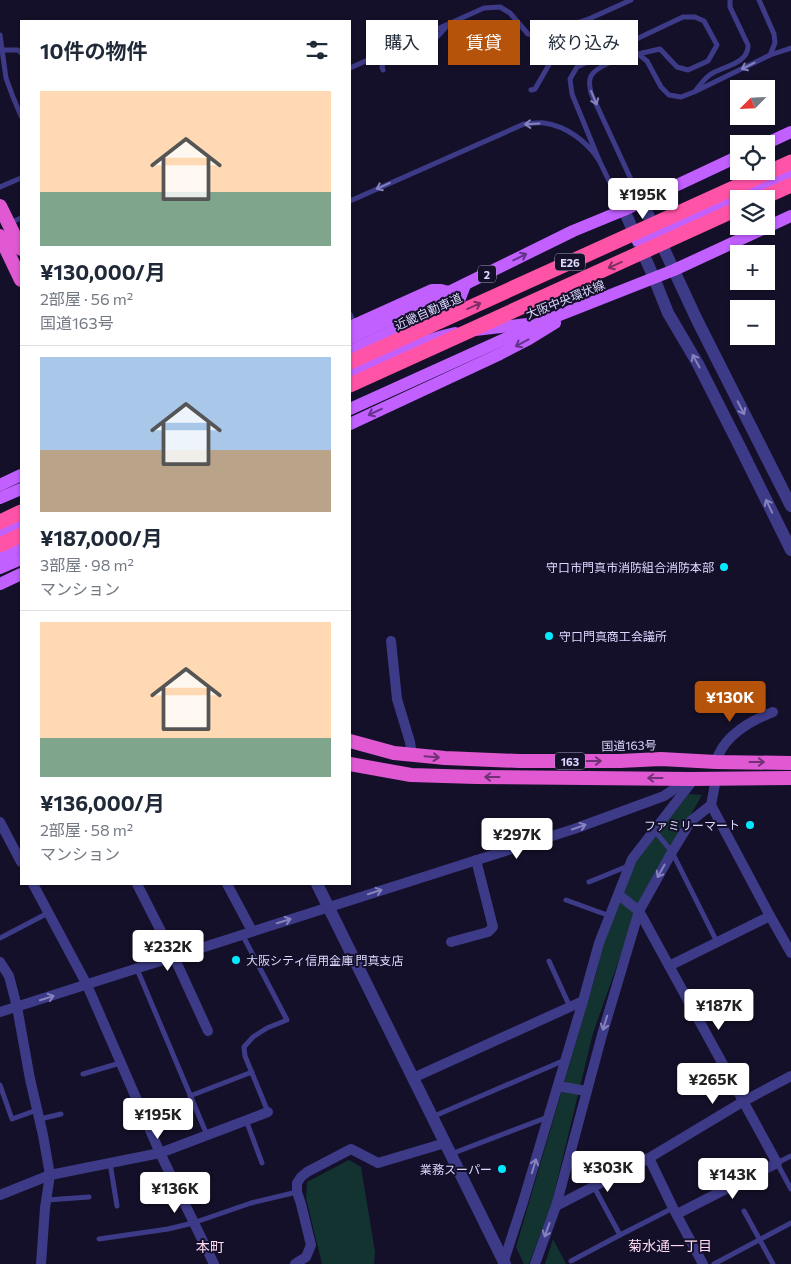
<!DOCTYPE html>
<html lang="ja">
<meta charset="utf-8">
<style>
body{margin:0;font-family:Commissioner,"Noto Sans JP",sans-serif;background:#f6f6f7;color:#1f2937;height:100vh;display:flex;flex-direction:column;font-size:19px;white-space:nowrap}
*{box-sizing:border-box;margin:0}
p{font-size:16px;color:#747a83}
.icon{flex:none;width:28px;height:28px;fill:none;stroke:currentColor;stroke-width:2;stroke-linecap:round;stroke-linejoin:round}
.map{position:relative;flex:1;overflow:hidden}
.drawer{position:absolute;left:20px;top:20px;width:331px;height:865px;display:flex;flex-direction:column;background:#fff;border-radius:0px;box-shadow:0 1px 4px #0004}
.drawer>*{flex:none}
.top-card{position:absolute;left:366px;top:20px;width:349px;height:45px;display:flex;gap:10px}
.needle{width:32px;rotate:246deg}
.buttons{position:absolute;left:730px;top:80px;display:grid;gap:10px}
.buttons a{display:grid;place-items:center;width:45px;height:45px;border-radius:0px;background:#fff;box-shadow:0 1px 4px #0004;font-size:25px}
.price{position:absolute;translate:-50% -42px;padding:0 11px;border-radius:5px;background:#fff;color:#222;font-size:16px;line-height:32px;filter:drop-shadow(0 1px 2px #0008)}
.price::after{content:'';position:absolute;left:50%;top:30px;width:15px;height:11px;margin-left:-8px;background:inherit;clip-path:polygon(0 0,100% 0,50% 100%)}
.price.selected{background:#b45309;color:#fff}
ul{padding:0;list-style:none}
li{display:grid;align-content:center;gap:10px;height:265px;padding:0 20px}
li+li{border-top:1px solid #e0e1e3}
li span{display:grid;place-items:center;height:155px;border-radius:0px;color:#555}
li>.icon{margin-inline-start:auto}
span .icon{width:90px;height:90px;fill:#fffc;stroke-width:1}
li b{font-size:21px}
h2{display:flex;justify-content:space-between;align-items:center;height:60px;padding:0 20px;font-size:21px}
.tag{padding:0 18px;border-radius:0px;background:#fff;box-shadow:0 1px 4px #0004;font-size:18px;line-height:45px}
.tag.selected{background:#b45309;color:#fff}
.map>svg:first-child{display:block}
.park{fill:#133331}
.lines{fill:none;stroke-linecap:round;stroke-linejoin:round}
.service{stroke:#3d3b88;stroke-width:5}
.minor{stroke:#3d3b88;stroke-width:10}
.tertiary{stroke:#3d3b88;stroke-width:12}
.primary{stroke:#c15fff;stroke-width:12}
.trunk{stroke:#e059d3;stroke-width:14}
.motorway{stroke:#ff53a7;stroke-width:15}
.motorway-bridge{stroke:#ff53a7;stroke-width:15}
.oneway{stroke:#8582be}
.oneway2{stroke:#623489}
.oneway3{stroke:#7e2e62}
.oneway4{stroke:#703175}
.poi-dot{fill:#04e9ff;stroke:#141029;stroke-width:2}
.labels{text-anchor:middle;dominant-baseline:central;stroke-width:4;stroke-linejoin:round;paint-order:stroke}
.shield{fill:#141029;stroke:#a09cbf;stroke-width:1}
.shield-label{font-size:11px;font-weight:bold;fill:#dcd8ff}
.street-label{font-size:12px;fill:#dcd8ff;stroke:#141029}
.poi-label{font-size:12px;fill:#dcd8ff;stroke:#141029;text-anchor:end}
.neighbourhood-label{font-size:14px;fill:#ffdaf2;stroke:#141029}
</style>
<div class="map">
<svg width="791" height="1264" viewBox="0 0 791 1264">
<rect width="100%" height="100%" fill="#141029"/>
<g class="park">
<path d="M689,794L702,795L637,909L593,1033L551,1206L529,1264H524L516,1247L596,974L602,947L635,861Z"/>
<path d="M349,1160L361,1167L375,1252L374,1264H322L306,1198L307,1182Z"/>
<path d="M553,1239L566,1264H545Z"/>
</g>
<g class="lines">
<g class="service">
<path d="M0,35L6,78L13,97L21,116"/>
<path d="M2,50H18L21,53"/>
<path d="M770,55L791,48"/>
<path d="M350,68L484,8L500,7L510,13L528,34L537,37L591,18L631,0"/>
<path d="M383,70L382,67L384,62L437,37L447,26"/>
<path d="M531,90L535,89L554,56L568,38L588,20"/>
<path d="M696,90C701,84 706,76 713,73C725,66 749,63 748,45L730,7V0"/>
<path d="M599,160L572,94L570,79L577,67L683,17H695L704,21L717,45L708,61L688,70L677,67L660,49L638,54"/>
<path d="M0,187L21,178"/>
<path d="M350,201L524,124C531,124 538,122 544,123C567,126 587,142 599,160L623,210"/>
<path d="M641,201L591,93C590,87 588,82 591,76C596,66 628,54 638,54L647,61L661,87L669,95L681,97L694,92L770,55L775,43L774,34L759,0"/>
<path d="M10,223L21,218"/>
<path d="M350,314L355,324"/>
<path d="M654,830L672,852L717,942"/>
<path d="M589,882L628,866"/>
<path d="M566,900L610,916"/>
<path d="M242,934L287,1020L267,1028L253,1037L244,1047L245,1056L268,1112"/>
<path d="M0,938L48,913"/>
<path d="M549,961L570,1007"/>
<path d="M137,969L207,1135"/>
<path d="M83,1074L120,1063"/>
<path d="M0,1085L12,1119L37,1110"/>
<path d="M190,1096L252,1072"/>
<path d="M432,1117L565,1060"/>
<path d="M40,1119L61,1114"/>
<path d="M246,1120L262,1163"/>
<path d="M451,1154L548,1117"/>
<path d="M791,1156L777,1163L791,1189"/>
<path d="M110,1163L117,1206"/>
<path d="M594,1187L620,1235"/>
<path d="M47,1200L89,1197"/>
<path d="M744,1211L773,1264"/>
<path d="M99,1239L168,1229L193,1223L251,1203L297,1192"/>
<path d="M571,1261L620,1235L673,1208"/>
<path d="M714,1264L791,1223"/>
</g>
<g class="minor">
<path d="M391,641L397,699L410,742L412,755"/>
<path d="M716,762C723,736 750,721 773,712"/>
<path d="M711,805L770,916L791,953"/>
<path d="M0,822L21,862"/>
<path d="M33,884L87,985L160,1153L214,1264"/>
<path d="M137,884L174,957L208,1031"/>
<path d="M227,884L252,931"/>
<path d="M619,895L639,911L777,1163L677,1214"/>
<path d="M451,942L488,932L493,927L476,860"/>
<path d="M0,962L9,976L17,1007L30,1079L43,1135L50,1175L45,1208L41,1264"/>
<path d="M669,966L770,916"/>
<path d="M0,1012L574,829L664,796L689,779"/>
<path d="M413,1078L583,1001"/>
<path d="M558,1086L586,1091"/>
<path d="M649,1158L673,1208L703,1264"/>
<path d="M0,1195L50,1175L160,1153L268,1112"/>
<path d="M556,1206L649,1158L744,1101L791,1076"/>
<path d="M295,1264L306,1257L311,1245L301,1204L297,1192V1183L301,1177L307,1172L351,1149L378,1163L445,1143"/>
<path d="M503,1264L523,1202L583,1001L599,943L632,859L694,779"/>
<path d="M535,1264L556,1206L602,1035L639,911L672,852L691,821L711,805L716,779"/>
</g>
<g class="tertiary">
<path d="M642,202L697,320L791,506"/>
<path d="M624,210L654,278L668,313L698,364L739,445L791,550"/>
<path d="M317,884L505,1264"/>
</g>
<g class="primary">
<path d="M765,144L791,132"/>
<path d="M638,241L791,173"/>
<path d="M350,327L432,290H441L449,292"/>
<path d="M475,330L527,324"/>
<path d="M350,338L443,295L573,231L624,210L739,156"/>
<path d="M350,351L447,306L460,298L465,285"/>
<path d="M350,374C385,358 418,341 455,333"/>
<path d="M350,409L542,322L674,270L791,216"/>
<path d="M350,424L500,354L529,339L555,323"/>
<path d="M0,485L21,475"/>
<path d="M0,498L21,489"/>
<path d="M0,533L21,523"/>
<path d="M0,556L21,546"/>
<path d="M0,568L21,559"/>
<path d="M0,584L21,574"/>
</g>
<g class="trunk">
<path d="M0,206L21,249"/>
<path d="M0,236L21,280"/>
<path d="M350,741L394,753L445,758L519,761H620L661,759L716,762L791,763"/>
<path d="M350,764L411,775L476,777L690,779L791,778"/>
</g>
<g class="motorway">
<path d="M760,199L791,185"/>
<path d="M0,522L21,512"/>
<path d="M0,545L21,535"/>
</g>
<g class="motorway-bridge">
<path d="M350,362L791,162"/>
<path d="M350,385L739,208"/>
</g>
</g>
<defs><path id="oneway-shaft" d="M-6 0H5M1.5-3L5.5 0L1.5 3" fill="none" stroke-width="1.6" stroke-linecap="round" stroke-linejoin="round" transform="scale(1.25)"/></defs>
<g class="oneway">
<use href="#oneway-shaft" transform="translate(748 66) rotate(154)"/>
<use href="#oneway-shaft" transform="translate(594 98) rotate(68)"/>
<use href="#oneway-shaft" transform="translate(532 124) rotate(177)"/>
<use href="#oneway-shaft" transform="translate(383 186) rotate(156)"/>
<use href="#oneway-shaft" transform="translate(696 361) rotate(-119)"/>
<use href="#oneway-shaft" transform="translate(741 408) rotate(63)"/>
<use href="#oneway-shaft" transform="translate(769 506) rotate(-116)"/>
<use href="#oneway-shaft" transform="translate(579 827) rotate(-19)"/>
<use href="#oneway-shaft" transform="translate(661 871) rotate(119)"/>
<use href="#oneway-shaft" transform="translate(375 892) rotate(-18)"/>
<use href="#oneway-shaft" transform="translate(284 921) rotate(-17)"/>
<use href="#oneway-shaft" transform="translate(47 998) rotate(-17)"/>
<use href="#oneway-shaft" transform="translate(605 1023) rotate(107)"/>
<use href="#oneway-shaft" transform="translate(534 1166) rotate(-73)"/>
<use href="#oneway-shaft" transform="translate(547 1230) rotate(110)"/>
</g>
<g class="oneway2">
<use href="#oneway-shaft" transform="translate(520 257) rotate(-26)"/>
<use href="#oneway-shaft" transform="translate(522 343) rotate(152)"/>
<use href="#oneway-shaft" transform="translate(375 412) rotate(155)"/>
</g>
<g class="oneway3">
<use href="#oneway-shaft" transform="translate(615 265) rotate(156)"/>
<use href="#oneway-shaft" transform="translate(474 306) rotate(-24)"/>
</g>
<g class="oneway4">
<use href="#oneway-shaft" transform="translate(432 757) rotate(5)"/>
<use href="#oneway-shaft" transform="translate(594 761)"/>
<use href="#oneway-shaft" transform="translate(757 762)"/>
<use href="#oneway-shaft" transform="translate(492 777) rotate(-180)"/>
<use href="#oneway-shaft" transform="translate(655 778) rotate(-180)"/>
</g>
<g class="poi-dot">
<circle cx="724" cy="567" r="5"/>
<circle cx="549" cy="636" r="5"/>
<circle cx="750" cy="825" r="5"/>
<circle cx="236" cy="960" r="5"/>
<circle cx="502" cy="1169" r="5"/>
</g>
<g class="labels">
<g class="shield">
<rect x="555" y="253.5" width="30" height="17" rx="4"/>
<rect x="478" y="265.5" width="18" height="17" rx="4"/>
<rect x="555" y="752.5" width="30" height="17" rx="4"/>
</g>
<g class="shield-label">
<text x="570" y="262">E26</text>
<text x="487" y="274">2</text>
<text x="570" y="761">163</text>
</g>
<g class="street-label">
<text transform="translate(565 299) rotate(-22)">大阪中央環状線</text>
<text transform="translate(428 311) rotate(-24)">近畿自動車道</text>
<text transform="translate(629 745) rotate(-1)">国道163号</text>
</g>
<g class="poi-label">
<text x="714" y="567">守口市門真市消防組合消防本部</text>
<text x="559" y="636" text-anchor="start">守口門真商工会議所</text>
<text x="740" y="825">ファミリーマート</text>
<text x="246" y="960" text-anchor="start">大阪シティ信用金庫 門真支店</text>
<text x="492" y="1169">業務スーパー</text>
</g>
<g class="neighbourhood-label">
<text x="670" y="1245">菊水通一丁目</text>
<text x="210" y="1246">本町</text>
</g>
</g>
</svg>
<div class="buttons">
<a><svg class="needle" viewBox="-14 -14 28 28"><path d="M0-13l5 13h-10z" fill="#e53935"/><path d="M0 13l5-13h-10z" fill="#747a83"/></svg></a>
<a><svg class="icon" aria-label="locate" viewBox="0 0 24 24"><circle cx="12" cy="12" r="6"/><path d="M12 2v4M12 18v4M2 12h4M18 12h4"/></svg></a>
<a><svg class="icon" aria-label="layers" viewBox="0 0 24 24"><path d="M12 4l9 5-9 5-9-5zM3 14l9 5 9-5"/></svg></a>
<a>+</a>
<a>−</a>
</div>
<b class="price" style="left:643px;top:220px">¥195K</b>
<b class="price selected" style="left:730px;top:723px">¥130K</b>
<b class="price" style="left:517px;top:860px">¥297K</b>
<b class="price" style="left:168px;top:972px">¥232K</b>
<b class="price" style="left:719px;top:1031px">¥187K</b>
<b class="price" style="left:713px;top:1105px">¥265K</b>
<b class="price" style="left:158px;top:1140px">¥195K</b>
<b class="price" style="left:608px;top:1193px">¥303K</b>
<b class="price" style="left:733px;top:1200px">¥143K</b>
<b class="price" style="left:175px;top:1214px">¥136K</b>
<div class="top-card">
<a class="tag">購入</a>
<a class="tag selected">賃貸</a>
<a class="tag">絞り込み</a>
</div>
<section class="drawer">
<h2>10件の物件<svg class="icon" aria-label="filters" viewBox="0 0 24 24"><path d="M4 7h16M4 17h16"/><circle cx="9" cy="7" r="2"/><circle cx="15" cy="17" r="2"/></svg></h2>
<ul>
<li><span style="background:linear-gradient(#ffd9b3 65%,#7fa58c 0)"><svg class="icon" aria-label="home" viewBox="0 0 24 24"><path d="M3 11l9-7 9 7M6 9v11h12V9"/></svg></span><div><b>¥130,000/月</b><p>2部屋 · 56 m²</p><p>国道163号</p></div></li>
<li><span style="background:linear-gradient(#a9c7e8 60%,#b9a48a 0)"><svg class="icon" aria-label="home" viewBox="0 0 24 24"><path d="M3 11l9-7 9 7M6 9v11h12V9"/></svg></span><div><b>¥187,000/月</b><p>3部屋 · 98 m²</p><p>マンション</p></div></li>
<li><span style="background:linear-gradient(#ffd9b3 75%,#7fa58c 0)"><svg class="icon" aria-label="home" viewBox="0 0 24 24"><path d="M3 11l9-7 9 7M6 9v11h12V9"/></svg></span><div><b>¥136,000/月</b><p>2部屋 · 58 m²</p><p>マンション</p></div></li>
</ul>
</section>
</div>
